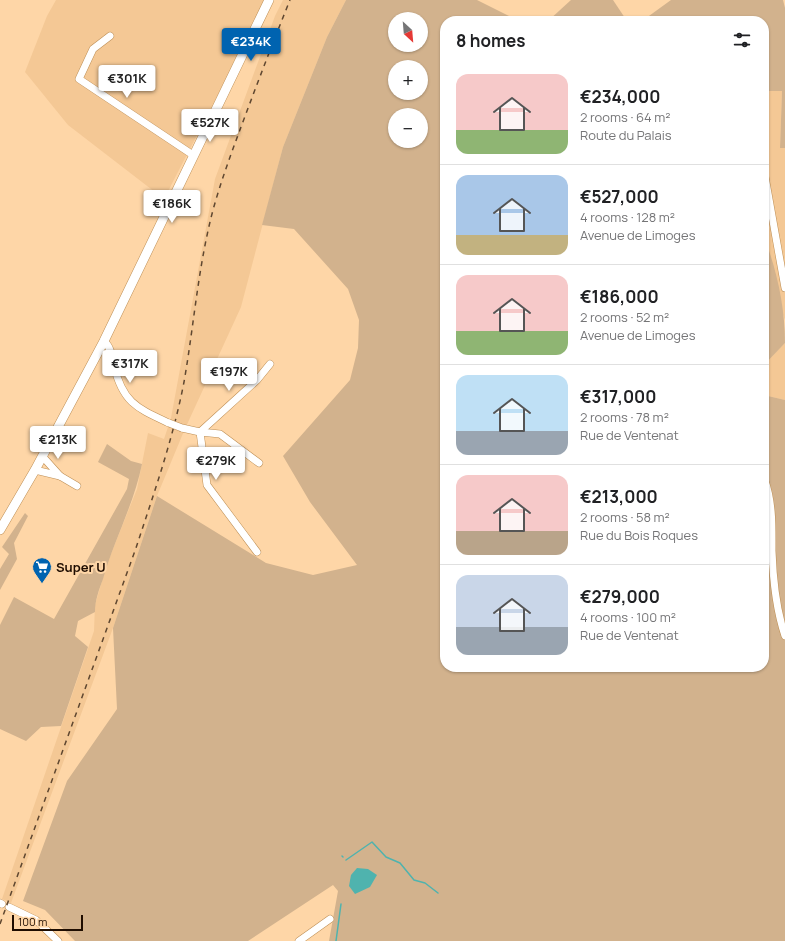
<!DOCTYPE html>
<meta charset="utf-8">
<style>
body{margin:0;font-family:Manrope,sans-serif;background:#f6f6f6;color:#202124;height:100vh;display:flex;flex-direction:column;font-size:15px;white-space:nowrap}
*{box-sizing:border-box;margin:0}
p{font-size:13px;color:#757577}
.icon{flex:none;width:22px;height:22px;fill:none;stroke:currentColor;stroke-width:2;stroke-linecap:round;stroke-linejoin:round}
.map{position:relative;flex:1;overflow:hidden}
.drawer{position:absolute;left:440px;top:16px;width:329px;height:656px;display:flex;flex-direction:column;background:#fff;border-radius:16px;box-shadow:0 1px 3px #0004}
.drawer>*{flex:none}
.needle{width:26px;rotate:154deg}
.fabs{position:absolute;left:388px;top:12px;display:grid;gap:8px}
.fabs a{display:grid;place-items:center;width:40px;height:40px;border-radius:50%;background:#fff;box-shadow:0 1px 3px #0004;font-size:20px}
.scale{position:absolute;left:12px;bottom:10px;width:71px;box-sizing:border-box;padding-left:4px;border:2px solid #1f0d00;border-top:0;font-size:11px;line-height:14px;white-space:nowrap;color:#1f0d00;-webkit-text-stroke:3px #fed6a7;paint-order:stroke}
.price{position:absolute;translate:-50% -34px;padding:0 9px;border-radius:4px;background:#fff;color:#222;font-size:13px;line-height:26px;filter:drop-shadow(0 1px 2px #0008)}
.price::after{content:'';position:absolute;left:50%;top:24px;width:12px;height:9px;margin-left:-6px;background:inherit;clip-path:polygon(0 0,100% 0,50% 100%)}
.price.active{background:#0063b0;color:#fff}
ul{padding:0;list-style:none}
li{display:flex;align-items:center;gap:12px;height:100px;padding:0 16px}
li+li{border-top:1px solid #e0e0e0}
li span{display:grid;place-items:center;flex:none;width:112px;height:80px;border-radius:12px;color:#555}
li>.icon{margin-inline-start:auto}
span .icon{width:48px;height:48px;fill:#fffc;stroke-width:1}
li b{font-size:17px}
h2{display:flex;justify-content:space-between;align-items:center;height:48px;padding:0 16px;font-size:17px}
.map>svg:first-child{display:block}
.built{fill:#f4c895}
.green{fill:#d2b28d;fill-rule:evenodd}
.water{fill:#4fb3ae}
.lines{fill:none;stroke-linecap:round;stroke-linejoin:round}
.stream{stroke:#4fb3ae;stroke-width:1.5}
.minor-casing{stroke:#be8f55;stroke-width:8}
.major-casing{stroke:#be8f55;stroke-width:10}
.minor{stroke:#fff;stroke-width:7}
.major{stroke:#fff;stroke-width:9}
.rail{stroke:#5f4730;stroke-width:1.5;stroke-dasharray:5 5;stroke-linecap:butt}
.minor-bridge-casing{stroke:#be8f55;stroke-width:8;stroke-linecap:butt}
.minor-bridge{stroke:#fff;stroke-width:7}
.labels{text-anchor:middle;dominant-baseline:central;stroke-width:4;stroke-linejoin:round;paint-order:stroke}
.poi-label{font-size:13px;font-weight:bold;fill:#1f0d00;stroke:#fed6a7;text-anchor:start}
</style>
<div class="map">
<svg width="785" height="941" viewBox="0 0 785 941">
<rect width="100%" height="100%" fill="#fed6a7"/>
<g class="built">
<path d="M56,0H267L164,199L68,125L25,72L47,16Z"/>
<path d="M283,0H346L327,37L283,147L241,307L184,431L157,496L113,628L11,903L2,899L94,631L95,605L107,564L137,489L148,433L164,439L171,418L215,179L275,16Z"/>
<path d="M764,91H782L780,148H785V320L764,267Z"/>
<path d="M785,343V400L764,395V365Z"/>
</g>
<g class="green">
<path d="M346,0H477L519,21H445V667H764V395L785,400V941H329L338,891L333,885L248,941H75L45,910L23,901L67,781L117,709L113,628L157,496L266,563L313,575L357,565L310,502L283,456L350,380L358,348L359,320L348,289L294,229L262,225L283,147L327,37ZM395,19H421V45H395ZM395,67H421V93H395ZM395,115H421V141H395Z"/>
<path d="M571,0H613L627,21H548Z"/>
<path d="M671,0H783L785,8V148H780L782,91H764V21H642Z"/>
<path d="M764,237C777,270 785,308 785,343L764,365Z"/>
<path d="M107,444L131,461L142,464C134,504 114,540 103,579C99,590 95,600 95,612L78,621L75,636L88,647L61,726L41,727L26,741L0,729V625L14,597L54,619L127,489L129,479L98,462Z"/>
<path d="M25,513L28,516L14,543L17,559L0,590V569L9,554L2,547Z"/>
</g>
<path class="water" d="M357,868L368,869L377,875L370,887L355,894L349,886L351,875Z"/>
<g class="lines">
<g class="stream">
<path d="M342,856L343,857"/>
<path d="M346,860L372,842L386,857L400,863L414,880L425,883L438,893"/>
<path d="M336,941L341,904"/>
</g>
<defs>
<g id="minor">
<path d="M110,36L93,49L79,79L193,155"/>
<path d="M764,171L785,288"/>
<path d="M104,341C111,347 112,357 114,366C123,403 137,408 169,423"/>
<path d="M182,428L200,432L207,485L257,552"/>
<path d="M200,432L257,380L270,364"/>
<path d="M200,432L220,434L259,463"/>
<path d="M43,457L60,476"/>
<path d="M35,470L60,476L77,486"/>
<path d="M764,478C773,503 772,526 772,551C773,580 776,609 785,636"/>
<path d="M0,903L2,904"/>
<path d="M9,907L36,920L58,941"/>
<path d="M299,941L330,919"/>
</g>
<path id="major" d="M0,530L35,470L104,341L269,0"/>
</defs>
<use href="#minor" class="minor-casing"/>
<use href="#major" class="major-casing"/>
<use href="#minor" class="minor"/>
<use href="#major" class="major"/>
<path class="rail" d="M0,924L136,548C154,493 173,439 184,382C194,325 198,267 213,210C221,181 231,154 241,127C257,84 273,42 290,0"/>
<defs>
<path id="minor-bridge" d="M169,423L182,428"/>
</defs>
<use href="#minor-bridge" class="minor-bridge-casing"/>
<use href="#minor-bridge" class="minor-bridge"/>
</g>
<defs>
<symbol id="supermarket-pin" viewBox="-11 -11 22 30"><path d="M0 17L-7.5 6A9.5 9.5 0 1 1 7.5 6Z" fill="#0063b0" stroke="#fed6a7"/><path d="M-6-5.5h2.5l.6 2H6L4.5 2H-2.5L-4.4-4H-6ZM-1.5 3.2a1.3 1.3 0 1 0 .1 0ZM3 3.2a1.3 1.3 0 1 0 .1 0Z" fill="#fff"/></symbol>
</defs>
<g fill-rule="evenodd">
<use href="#supermarket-pin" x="31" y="556" width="22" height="30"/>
</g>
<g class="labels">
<g class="poi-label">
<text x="56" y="567">Super U</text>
</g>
</g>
</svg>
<div class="fabs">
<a><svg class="needle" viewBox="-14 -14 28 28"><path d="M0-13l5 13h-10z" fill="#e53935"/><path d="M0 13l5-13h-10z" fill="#757577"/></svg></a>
<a>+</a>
<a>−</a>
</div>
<div class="scale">100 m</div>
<b class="price active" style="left:251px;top:62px">€234K</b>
<b class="price" style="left:127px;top:99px">€301K</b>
<b class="price" style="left:210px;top:143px">€527K</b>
<b class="price" style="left:172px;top:224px">€186K</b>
<b class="price" style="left:130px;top:384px">€317K</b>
<b class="price" style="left:229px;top:392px">€197K</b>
<b class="price" style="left:58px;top:460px">€213K</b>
<b class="price" style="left:216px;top:481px">€279K</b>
<section class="drawer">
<h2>8 homes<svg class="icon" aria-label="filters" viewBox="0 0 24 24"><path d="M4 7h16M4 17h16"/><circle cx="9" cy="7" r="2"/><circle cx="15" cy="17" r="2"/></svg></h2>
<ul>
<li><span style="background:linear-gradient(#f6c9c9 70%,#8fb573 0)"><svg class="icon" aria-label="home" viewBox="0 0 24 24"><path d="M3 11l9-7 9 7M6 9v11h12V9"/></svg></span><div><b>€234,000</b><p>2 rooms · 64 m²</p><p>Route du Palais</p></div></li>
<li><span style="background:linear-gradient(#a9c7e8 75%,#c2b280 0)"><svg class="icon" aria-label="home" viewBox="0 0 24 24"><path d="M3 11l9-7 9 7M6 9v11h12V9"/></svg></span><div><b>€527,000</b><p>4 rooms · 128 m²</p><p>Avenue de Limoges</p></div></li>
<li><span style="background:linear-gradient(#f6c9c9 70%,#8fb573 0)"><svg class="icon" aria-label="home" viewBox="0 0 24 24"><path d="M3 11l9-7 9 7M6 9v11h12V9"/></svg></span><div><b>€186,000</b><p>2 rooms · 52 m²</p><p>Avenue de Limoges</p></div></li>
<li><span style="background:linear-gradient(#bfe0f5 70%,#9aa5b1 0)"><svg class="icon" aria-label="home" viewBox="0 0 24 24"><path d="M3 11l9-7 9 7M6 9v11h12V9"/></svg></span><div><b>€317,000</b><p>2 rooms · 78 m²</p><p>Rue de Ventenat</p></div></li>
<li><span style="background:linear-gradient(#f6c9c9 70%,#b9a48a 0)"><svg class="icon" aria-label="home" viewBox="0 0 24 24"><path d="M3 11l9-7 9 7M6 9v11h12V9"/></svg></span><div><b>€213,000</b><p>2 rooms · 58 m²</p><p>Rue du Bois Roques</p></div></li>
<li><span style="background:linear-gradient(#c9d6e8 65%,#9aa5b1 0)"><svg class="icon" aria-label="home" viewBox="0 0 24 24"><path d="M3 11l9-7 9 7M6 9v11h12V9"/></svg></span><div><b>€279,000</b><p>4 rooms · 100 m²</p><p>Rue de Ventenat</p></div></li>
</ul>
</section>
</div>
